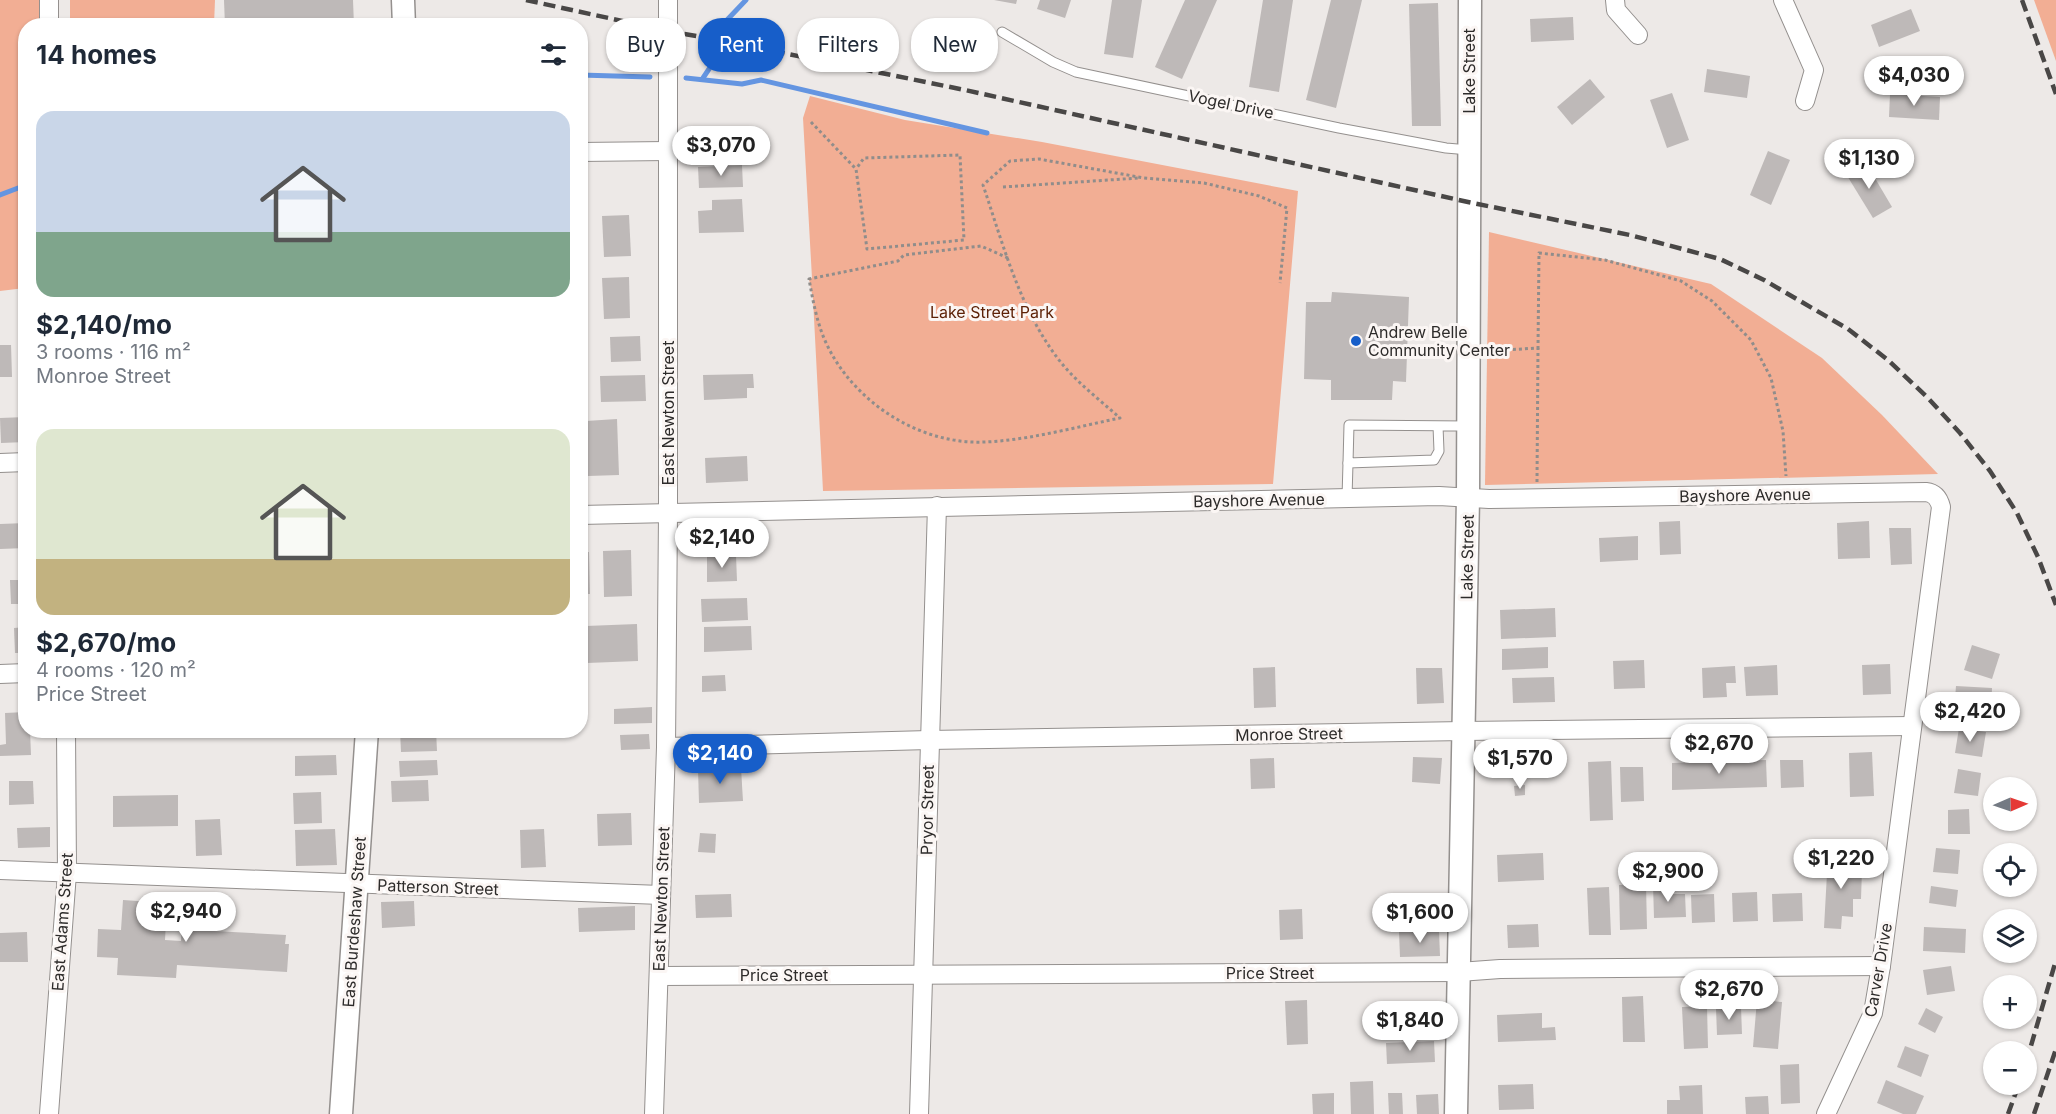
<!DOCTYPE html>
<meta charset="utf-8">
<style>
body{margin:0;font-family:Inter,sans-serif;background:#f2f2f3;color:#1f2937;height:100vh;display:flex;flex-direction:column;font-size:22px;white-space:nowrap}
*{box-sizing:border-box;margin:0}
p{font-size:20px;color:#747a83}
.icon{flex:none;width:33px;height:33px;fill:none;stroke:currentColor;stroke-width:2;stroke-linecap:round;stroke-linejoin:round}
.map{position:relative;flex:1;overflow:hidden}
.panel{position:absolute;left:18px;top:18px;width:570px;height:720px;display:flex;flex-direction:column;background:#fff;border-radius:24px;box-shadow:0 2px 4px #0004}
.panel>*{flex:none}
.hud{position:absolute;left:606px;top:18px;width:570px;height:54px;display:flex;gap:12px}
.needle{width:39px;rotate:88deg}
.buttons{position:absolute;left:1983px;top:777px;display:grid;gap:12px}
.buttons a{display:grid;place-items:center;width:54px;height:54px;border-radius:50%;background:#fff;box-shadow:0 2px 4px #0004;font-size:30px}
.price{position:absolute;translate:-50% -51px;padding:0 14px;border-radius:21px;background:#fff;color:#222;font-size:20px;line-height:39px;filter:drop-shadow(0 2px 3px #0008)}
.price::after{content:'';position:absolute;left:50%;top:36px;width:18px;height:14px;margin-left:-9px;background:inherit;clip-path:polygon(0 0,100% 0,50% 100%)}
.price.active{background:#175ec9;color:#fff}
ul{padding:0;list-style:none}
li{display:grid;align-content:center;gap:12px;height:318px;padding:0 18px}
li span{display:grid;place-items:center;height:186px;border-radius:18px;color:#555}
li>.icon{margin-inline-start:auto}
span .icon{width:108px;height:108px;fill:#fffc;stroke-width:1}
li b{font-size:26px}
h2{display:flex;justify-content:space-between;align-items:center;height:72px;padding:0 18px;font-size:26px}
.tag{padding:0 21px;border-radius:24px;background:#fff;box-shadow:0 2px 4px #0004;font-size:21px;line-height:54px}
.tag.active{background:#175ec9;color:#fff}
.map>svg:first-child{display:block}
.green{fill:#f2ae94}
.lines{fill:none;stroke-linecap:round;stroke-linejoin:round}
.stream{stroke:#6495e1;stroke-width:5}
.building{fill:#beb9b8}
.service-casing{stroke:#94908e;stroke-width:11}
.minor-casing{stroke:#94908e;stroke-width:20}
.tertiary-casing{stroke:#94908e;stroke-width:25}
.path{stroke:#908d8b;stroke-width:3;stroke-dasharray:3 3;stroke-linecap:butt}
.service{stroke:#fff;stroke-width:9}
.minor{stroke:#fff;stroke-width:18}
.tertiary{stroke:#fff;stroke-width:22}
.rail{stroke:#494746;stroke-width:4.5;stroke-dasharray:12 6;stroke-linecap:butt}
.poi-dot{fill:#175ec9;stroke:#fbf6f4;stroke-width:2}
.labels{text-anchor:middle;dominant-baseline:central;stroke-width:6;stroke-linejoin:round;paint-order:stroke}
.street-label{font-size:16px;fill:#2d2b2a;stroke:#fbf6f4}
.park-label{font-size:16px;fill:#5d2207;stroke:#fbf6f4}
.poi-label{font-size:16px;fill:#2d2b2a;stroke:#fbf6f4;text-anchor:start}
</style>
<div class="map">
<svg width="2056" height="1114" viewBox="0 0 2056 1114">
<rect width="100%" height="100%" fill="#ede9e7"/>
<g class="green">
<path d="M0,0H41V25L26,26L25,288L0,291Z"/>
<path d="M70,0H215L214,25H70Z"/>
<path d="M2034,0H2056V61Z"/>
<path d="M810,96L905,120L1042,142L1298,191L1273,484L823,491L813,299L809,279L812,278L803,118Z"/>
<path d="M1489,232L1711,284L1822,358L1882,415L1938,474L1485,485Z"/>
</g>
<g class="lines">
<g class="stream">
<path d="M726,21L746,0"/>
<path d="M580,75L650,77"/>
<path d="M686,78L742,84L761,80L987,133"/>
<path d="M703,78L719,54"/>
<path d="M0,195L26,185"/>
</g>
</g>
<g class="building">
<path d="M224,0H353L354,26H225Z"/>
<path d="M994,0H1017L1016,4Z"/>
<path d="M1040,0H1071L1065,18L1037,9Z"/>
<path d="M1112,0H1142L1133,58L1104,54Z"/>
<path d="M1185,0H1217L1182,79L1155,67Z"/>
<path d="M1263,0H1293L1279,92L1249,87Z"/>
<path d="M1331,0H1362L1336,108L1306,100Z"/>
<path d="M1438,3L1441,126H1412L1409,4Z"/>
<path d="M1911,9L1920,31L1879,47L1871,25Z"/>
<path d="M1573,17L1574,40L1531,42L1530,19Z"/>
<path d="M1707,69L1750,76L1747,98L1704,92Z"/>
<path d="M1590,79L1605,97L1572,125L1557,107Z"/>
<path d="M1672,93L1689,140L1667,148L1650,100Z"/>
<path d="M1890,94L1940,97L1939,120L1889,117Z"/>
<path d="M1768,151L1790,160L1771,205L1750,195Z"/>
<path d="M1866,163L1892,207L1873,218L1846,174Z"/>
<path d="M742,165L743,187L699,188L698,167Z"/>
<path d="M742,199L744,232L699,233L698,211L712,210V200Z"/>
<path d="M629,215L631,256L604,257L602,216Z"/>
<path d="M629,277L630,318L604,319L602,278Z"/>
<path d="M1332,292L1409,297L1406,382L1393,381L1392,400H1331V380L1304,379L1306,302H1331Z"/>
<path d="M640,336L641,361L611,362L610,337Z"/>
<path d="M0,345H11L12,377H0Z"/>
<path d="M753,374L754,388H747V398L704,400L703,375Z"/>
<path d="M645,375L646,401L601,402L600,376Z"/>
<path d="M26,417V442L1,443L0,418Z"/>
<path d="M617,419L619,475L588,476L586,421Z"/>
<path d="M747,456L748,481L706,483L705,458Z"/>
<path d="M1680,521L1681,554L1660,555L1659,522Z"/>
<path d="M1869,521L1870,558L1838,559L1837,523Z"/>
<path d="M26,523V548L0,549V524Z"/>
<path d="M1889,528H1911L1912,564L1891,565Z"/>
<path d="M1638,536V560L1600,562L1599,538Z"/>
<path d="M631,550L632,596L604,597L603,551Z"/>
<path d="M580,552H589L590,594H580Z"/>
<path d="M736,555L737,581L707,582V556Z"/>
<path d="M10,580H26V604H11Z"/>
<path d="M747,598L748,620L702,622L701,599Z"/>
<path d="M1555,608L1556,637L1501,639L1500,610Z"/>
<path d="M637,624L638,661L587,663L586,626Z"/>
<path d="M751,626L752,650L704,652V627Z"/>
<path d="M26,627V653H15L14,628Z"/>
<path d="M1972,645L2000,654L1992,679L1964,670Z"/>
<path d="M1548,647V668L1502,670V649Z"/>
<path d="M1644,660L1645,688L1614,689L1613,661Z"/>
<path d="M1890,664L1891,694L1863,695L1862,665Z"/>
<path d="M1777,665L1778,695L1746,696L1744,667Z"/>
<path d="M1735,666L1736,683H1726L1727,697L1703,698L1702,668Z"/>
<path d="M1275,667L1276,707L1254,708L1253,668Z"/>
<path d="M1416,668H1442L1444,703L1417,704Z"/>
<path d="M725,675L726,691L702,692V676Z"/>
<path d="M1554,677L1555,702L1513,703L1512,678Z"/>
<path d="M1956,686L1992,688L1991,713L1954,711Z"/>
<path d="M652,707V723L614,724V709Z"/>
<path d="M26,712V730H30L31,755L0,756V745L6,744L5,713Z"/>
<path d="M1959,728L1986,732L1982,757L1955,753Z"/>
<path d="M400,730H436L437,751L401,752Z"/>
<path d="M649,734L650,749L621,750L620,735Z"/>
<path d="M1872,752L1874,796L1850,797L1849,753Z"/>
<path d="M336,755L337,775L295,776V756Z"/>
<path d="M1413,757L1442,758L1440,784L1412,782Z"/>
<path d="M1274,758L1275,788L1251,789L1250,759Z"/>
<path d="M437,760L438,775L400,777L399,761Z"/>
<path d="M1766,760L1767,787L1672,790V763Z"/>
<path d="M1780,760H1803L1804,787L1781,788Z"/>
<path d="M1611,761L1613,820L1590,821L1588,762Z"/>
<path d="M1620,767H1643L1644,801L1621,802Z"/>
<path d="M741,768L743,801L699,803L698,769Z"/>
<path d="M1958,769L1981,773L1978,796L1954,793Z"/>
<path d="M428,780L429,801L392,802L391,781Z"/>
<path d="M9,781H33L34,804L9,805Z"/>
<path d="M1525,785V795L1515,796L1514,786Z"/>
<path d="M321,792L322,823L294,824L293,793Z"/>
<path d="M178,795V826L113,827V796Z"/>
<path d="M1969,809L1970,834H1948V810Z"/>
<path d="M631,813L632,845L598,846L597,814Z"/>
<path d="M220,819L222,855L196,856L195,820Z"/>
<path d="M50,827V847L18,848L17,828Z"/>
<path d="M335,829L337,865L296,866L295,830Z"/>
<path d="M544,829L546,867L521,868L520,830Z"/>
<path d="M700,833L716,834L715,853L698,852Z"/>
<path d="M1936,848L1960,850L1958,874L1933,872Z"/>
<path d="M1543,853L1544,880L1498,882L1497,855Z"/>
<path d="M1828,855L1851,856L1850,870H1862L1861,899H1853V917L1842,916L1841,929L1824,928Z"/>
<path d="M1646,884L1647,929L1620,930L1619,885Z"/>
<path d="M1653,884H1667L1668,894H1685L1686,917L1654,918Z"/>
<path d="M1931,886L1958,890L1956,907L1929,903Z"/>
<path d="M1609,887L1611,935H1589L1587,888Z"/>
<path d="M1757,892L1758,921L1733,922L1732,893Z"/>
<path d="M1802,893L1803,921L1773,922L1772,894Z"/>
<path d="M731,894L732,917L696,918L695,895Z"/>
<path d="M1714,894L1715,922L1692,923L1691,895Z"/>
<path d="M183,898L216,900L214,931L286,935L285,944H289L287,972L177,965L176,978L117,975L118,958L97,957L98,929L121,930L123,900L167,903L165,940L181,941Z"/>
<path d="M414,901L415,926L382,928L381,902Z"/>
<path d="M635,906V930L579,932L578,908Z"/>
<path d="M1302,909L1303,939L1280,940L1279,910Z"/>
<path d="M1538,924L1539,947L1508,948L1507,925Z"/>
<path d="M1924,927L1966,929L1965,953L1923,951Z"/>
<path d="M1439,931L1440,956L1400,957L1399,932Z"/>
<path d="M27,932L28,962H0V933Z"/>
<path d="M1951,966L1955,991L1927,995L1923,970Z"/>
<path d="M1643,996L1645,1042H1623L1622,997Z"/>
<path d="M1307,1000L1308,1044L1287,1045L1285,1001Z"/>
<path d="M1757,1000L1782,1002L1778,1049L1753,1047Z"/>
<path d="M1707,1006L1708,1048L1684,1049L1682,1007Z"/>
<path d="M1741,1007L1742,1034L1717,1035L1716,1008Z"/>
<path d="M1438,1008L1439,1028L1384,1030L1383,1009Z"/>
<path d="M1926,1008L1943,1017L1935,1033L1918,1024Z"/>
<path d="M1542,1013V1028L1555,1027L1556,1040L1498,1042L1497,1015Z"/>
<path d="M1434,1041L1435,1062L1387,1064L1386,1043Z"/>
<path d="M1905,1046L1929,1055L1921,1077L1897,1067Z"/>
<path d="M1799,1064L1800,1103L1781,1104L1780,1065Z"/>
<path d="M1886,1080L1924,1096L1916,1114H1903L1877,1103Z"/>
<path d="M1373,1081L1374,1114H1351L1350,1082Z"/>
<path d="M1533,1084L1534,1109L1499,1110L1498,1085Z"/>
<path d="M1702,1085L1703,1114H1667V1100H1680L1679,1086Z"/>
<path d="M1334,1093V1114H1313L1312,1094Z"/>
<path d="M1388,1093H1402L1403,1114H1389Z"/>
<path d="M1438,1094L1439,1114H1417L1416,1095Z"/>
<path d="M1768,1096L1769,1114H1746L1745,1097Z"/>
</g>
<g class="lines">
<defs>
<g id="service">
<path d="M1002,32L1053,62L1076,72L1339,128L1446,148L1469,150"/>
<path d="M1438,426L1439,451L1434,460L1348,463L1349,425L1467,426"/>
<path d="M1347,498L1348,463"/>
</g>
<g id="minor">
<path d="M49,0V26"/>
<path d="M1615,0L1616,10L1638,35"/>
<path d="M1783,0L1814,70L1805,101"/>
<path d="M580,152L667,151"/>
<path d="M0,463L26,462"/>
<path d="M580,515L1439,496L1489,499L1926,492C1935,493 1939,499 1941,507L1881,966L1873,1013L1826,1114"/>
<path d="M0,674L26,673"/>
<path d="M666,747L929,740L1464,731L1912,726"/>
<path d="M0,870L661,895"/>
<path d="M659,976L1459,972L1500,969L1881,966"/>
<path d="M49,1114L67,873L66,730"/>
<path d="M654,1114L666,747L668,514V0"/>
<path d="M919,1114L937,506"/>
</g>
<g id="tertiary">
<path d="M403,0L404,26"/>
<path d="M341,1114L367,730"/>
<path d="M1456,1114L1468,498L1470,0"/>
</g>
</defs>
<use href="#service" class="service-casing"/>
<use href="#minor" class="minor-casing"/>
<use href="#tertiary" class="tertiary-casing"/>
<g class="path">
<path d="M811,122L856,169L867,249L964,240L960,155L864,158L856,169"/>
<path d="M1003,187L1139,178"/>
<path d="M1008,258L981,246L904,255L898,261L809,279C813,301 817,324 827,345C855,403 920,445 985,442C1030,440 1076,427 1120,418C1101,401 1079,384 1063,365C1021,314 1004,247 983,185L1010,161L1039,159L1144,178L1204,183L1259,196L1287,208L1280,283"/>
<path d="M1489,351L1538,348L1539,253L1605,260L1681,281L1712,301L1751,340L1771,378L1783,431L1786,476"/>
<path d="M1537,482L1538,348"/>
</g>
<use href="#service" class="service"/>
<use href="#minor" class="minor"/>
<use href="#tertiary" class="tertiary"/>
<g class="rail">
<path d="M526,0L668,31L724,41L965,90L1468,202L1630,235L1720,259L1764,280L1848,329L1888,360L1928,398L1960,433L1990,471L2017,513L2038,557L2056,605"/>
<path d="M2022,0L2056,94"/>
<path d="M2026,1063L2056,960"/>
<path d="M2008,1114L2019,1084"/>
<path d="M2034,1114L2056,1049"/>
</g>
</g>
<circle class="poi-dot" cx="1356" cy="341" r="6"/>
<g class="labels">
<g class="street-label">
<text transform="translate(1469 71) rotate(-90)">Lake Street</text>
<text transform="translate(1231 104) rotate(12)">Vogel Drive</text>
<text transform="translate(668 413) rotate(-90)">East Newton Street</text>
<text transform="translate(1745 495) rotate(-1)">Bayshore Avenue</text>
<text transform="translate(1259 500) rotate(-1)">Bayshore Avenue</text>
<text transform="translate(1467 557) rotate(-89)">Lake Street</text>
<text transform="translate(1289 734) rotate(-1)">Monroe Street</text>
<text transform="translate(927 810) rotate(-89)">Pryor Street</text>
<text transform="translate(438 887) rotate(2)">Patterson Street</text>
<text transform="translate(661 899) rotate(-88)">East Newton Street</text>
<text transform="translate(62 922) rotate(-86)">East Adams Street</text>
<text transform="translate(354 922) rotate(-86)">East Burdeshaw Street</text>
<text transform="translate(1878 970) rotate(-80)">Carver Drive</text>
<text x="1270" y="973">Price Street</text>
<text x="784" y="975">Price Street</text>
</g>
<g class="park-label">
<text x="992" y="312">Lake Street Park</text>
</g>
<g class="poi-label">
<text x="1368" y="332">Andrew Belle<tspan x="1368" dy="18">Community Center</tspan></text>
</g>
</g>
</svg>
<div class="buttons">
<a><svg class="needle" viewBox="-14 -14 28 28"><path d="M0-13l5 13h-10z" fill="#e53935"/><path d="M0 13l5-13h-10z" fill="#747a83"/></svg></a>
<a><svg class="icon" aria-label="locate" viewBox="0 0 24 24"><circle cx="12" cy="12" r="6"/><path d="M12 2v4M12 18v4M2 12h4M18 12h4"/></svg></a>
<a><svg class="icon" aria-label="layers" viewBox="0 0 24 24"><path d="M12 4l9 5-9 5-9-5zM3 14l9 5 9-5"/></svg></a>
<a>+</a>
<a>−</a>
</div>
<b class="price" style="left:1914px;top:107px">$4,030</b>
<b class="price" style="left:721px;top:177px">$3,070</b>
<b class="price" style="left:1869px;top:190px">$1,130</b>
<b class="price" style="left:722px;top:569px">$2,140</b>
<b class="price" style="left:1970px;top:743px">$2,420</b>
<b class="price" style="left:1719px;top:775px">$2,670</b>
<b class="price active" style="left:720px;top:785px">$2,140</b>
<b class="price" style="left:1520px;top:790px">$1,570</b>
<b class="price" style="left:1841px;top:890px">$1,220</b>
<b class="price" style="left:1668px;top:903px">$2,900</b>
<b class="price" style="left:186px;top:943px">$2,940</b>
<b class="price" style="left:1420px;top:944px">$1,600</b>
<b class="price" style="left:1729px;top:1021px">$2,670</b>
<b class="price" style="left:1410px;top:1052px">$1,840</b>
<div class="hud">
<a class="tag">Buy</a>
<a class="tag active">Rent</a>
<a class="tag">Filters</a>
<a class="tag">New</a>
</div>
<section class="panel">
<h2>14 homes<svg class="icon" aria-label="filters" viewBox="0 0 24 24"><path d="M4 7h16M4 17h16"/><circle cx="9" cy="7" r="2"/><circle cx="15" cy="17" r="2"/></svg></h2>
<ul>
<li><span style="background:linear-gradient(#c9d6e8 65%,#7fa58c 0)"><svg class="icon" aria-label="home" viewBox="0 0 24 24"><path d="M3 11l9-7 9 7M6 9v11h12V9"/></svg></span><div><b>$2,140/mo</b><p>3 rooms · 116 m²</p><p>Monroe Street</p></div></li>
<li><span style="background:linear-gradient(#dfe7d0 70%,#c2b280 0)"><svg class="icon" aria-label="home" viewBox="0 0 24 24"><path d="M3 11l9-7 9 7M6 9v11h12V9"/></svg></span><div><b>$2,670/mo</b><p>4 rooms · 120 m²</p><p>Price Street</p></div></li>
</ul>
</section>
</div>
